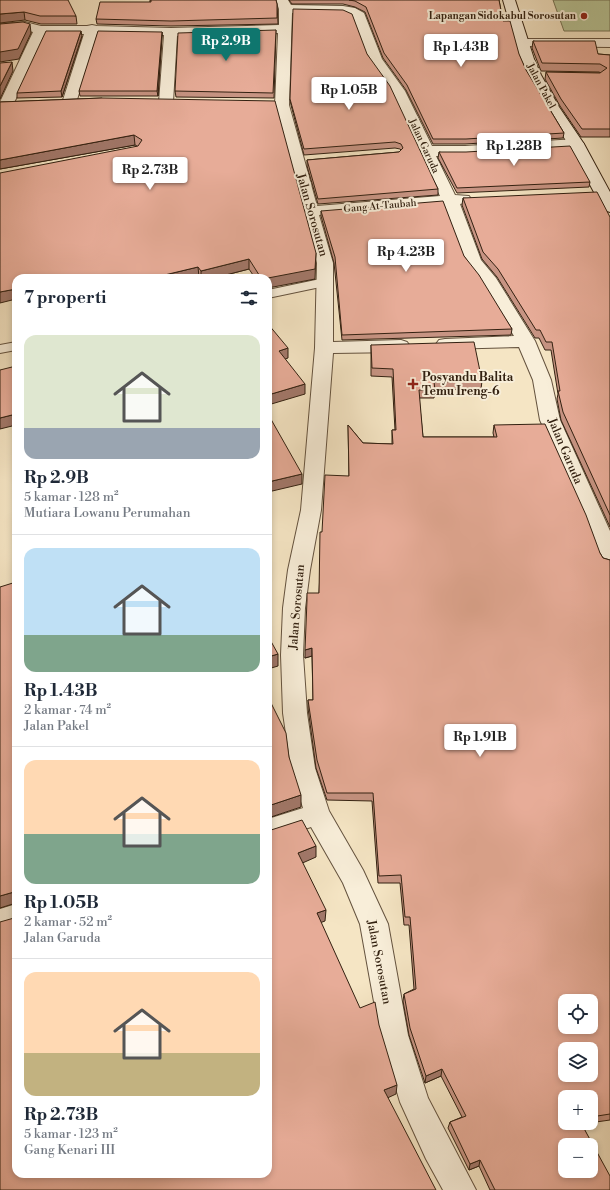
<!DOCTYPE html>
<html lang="id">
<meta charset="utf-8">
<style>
body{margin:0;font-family:"Libre Bodoni",serif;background:#f6f6f7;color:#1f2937;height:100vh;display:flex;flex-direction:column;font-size:15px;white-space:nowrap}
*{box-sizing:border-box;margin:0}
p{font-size:13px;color:#747a83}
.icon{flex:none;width:22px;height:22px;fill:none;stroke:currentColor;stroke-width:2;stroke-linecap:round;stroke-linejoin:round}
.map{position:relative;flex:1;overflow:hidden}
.sheet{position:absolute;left:12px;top:274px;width:260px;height:904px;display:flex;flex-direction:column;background:#fff;border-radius:12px;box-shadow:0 2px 6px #0003}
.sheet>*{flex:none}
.buttons{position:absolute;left:558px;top:994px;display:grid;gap:8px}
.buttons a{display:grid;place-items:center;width:40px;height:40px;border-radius:8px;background:#fff;box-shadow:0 2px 6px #0003;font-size:20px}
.price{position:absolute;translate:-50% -34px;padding:0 9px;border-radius:4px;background:#fff;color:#222;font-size:13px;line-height:26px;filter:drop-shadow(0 1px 2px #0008)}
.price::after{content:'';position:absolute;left:50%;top:24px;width:12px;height:9px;margin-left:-6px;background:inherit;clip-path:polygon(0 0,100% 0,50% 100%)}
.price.on{background:#0f766e;color:#fff}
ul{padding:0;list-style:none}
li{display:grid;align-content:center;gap:8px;height:212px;padding:0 12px}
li+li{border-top:1px solid #e0e1e3}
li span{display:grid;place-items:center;height:124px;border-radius:12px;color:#555}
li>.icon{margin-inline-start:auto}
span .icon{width:72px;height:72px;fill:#fffc;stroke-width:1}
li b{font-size:17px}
h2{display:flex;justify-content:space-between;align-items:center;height:48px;padding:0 12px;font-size:17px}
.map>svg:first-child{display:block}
.green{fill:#b8c597;stroke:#767354}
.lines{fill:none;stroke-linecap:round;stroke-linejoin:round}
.lane-casing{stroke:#64523e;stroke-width:2}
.street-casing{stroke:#64523e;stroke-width:2}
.secondary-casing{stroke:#332111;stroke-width:2}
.lane{fill:#f8eed9;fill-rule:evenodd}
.street{fill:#f8eed9;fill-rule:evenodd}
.secondary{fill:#f8eed9;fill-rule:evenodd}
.wall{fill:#c79483;stroke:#332111;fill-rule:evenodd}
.shaded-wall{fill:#a2786a;stroke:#332111}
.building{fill:#e7ac98;stroke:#332111;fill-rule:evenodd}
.poi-dot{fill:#8f2418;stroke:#f8eed9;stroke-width:1.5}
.labels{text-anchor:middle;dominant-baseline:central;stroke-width:4;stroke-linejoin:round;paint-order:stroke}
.far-poi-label{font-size:10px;font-weight:bold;fill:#332111;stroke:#f8eed9;text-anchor:end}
.far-street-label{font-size:10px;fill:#332111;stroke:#f8eed9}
.street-label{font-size:12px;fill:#332111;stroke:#f8eed9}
.poi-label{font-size:12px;font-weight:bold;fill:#332111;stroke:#f8eed9;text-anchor:start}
</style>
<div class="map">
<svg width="610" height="1190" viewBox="0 0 610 1190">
<rect width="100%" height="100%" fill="#f5e5c4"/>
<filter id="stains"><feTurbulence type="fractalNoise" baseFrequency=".005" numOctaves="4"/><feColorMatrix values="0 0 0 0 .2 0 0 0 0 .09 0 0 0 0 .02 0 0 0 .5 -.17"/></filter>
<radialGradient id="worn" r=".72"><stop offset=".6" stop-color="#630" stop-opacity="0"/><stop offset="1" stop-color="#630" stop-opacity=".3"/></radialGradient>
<path class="green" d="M553,0H610V31H564Z"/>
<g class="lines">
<defs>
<g id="lane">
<path d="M325,278L330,279L332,282L330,285L268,298V290Z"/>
<path d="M16,342V350L0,353V345Z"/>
</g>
<g id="street">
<path d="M276,0H288L291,5L343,6L355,8L364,13L382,59L405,91L432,146H465L576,139L581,141L584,144L581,147L576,149L465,156H436L455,195L469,196L471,199L469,202L460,204L481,260L496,278L535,341L551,380L560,420L610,531V568L602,565L599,560L586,522L540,420L533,380L519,347L445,349L439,348L436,344L439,340L445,339L514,336L480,280L465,261L444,205L319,215L333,263V342L401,340L407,342L410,346L407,350L401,352L333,353L321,510L310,570L305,608L303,655L307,713L315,768L329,811L363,870L388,924L408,1035L428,1098L476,1190H443L426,1159L400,1102L380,1035L360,924L343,883L311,827L268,841V819L303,808L291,768L283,713L281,655L283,608L288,570L301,510L315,348L317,263L275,105L278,33L177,36L173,102L171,105L166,106L161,105L159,102L164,35L97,34L76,103L74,106L69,107L64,106L62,103L84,34H46L13,105L11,108L6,109L0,107V102L33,32L25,30L0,32V24L25,22L41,26H87L92,25L97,26L171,28L279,25V9ZM292,13L343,14L353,18L368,59L391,91L440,196L317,206L289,105Z"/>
<path d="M522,39H610V47L517,46L515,43L517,40Z"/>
<path d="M16,904V928L0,933V909Z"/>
</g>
<path id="secondary" d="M503,0H515L534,59L541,75L559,107L584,144L610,192V212L604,210L602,207L568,144L545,107L527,75L520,59Z"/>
</defs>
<use href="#lane" class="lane-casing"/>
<use href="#street" class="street-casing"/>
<use href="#secondary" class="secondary-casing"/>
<use href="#lane" class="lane"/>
<use href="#street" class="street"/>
<use href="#secondary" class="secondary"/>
</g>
<g class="wall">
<path d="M0,0L76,16L77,24H41L25,20Z"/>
<path d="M150,0H276L277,4L278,24L171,26L97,24L96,19L150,2Z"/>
<path d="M289,0H499L503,21L526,70L564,133L563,138L465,144H433L406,90L383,58L365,12L355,7L343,4H292Z"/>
<path d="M276,30L274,98L176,97L175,91Z"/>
<path d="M162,32V36L158,96H80L79,91Z"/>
<path d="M82,36L62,97L17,98V93Z"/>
<path d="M533,41L598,54L610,55V137H581L560,106L545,79L546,72L600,73H601L599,72L541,71L532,48Z"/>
<path d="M367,54L438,189V195L318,204L307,166V160L399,152L401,150L400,149L395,148L304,155L291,105L290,99Z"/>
<path d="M102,98L315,279L255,278L249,269L214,278H199V277L195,278H16L137,146L135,145L0,169V102Z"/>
<path d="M439,152L590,182L589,187L457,193L438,158Z"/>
<path d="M463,198L610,217V527L561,420L557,399L558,394L551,350H545L539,338H535L497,277L482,259L462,205Z"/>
<path d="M321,211L464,256L512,329L511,335L342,340L334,263L321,216Z"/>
<path d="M371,345L482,381L481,389L435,390L434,398H419L423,437H494L493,433L494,425L600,553L603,558L610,560V1120L582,1124L610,1190H490L479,1166L469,1170L448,1128L450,1122L462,1117L441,1076L425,1083L409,1035L403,1001L404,994L414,989L409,925H404L400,883H378L372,801L327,800L316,768L308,708V700H313L312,656L305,658L319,593L322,532L349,476L348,425L363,443L392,444V430H395L392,377L371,376ZM591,1097V1123H565Z"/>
</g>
<g class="shaded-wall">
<path d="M24,12L25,20L0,23V14Z"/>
<path d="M30,24L31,33L19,59L0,62V52Z"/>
<path d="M81,31L82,36L62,97L61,91Z"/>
<path d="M162,32V36L158,96L157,91Z"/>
<path d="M12,62L13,71L0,99V86Z"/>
<path d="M134,135L135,145L0,169V160Z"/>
<path d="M316,253L315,279L268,288V278Z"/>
<path d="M249,259V269L214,278H201V271Z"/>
<path d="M198,267L199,277L195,278H152Z"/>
<path d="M16,289V299L0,303V292Z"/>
<path d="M288,348V358L280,361L279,351Z"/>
<path d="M305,384V394L268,405V395Z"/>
<path d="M16,414V425L0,429V418Z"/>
<path d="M302,474V484L268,492V482Z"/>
<path d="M312,648V656L305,658V650Z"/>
<path d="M278,654V666L268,669V657Z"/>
<path d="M301,795V807L268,818V806Z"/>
<path d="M316,846V857L298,865V853Z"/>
<path d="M14,892L16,903L0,908V896Z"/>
<path d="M326,910L325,921L317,924V913Z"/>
<path d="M442,1069L441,1076L425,1083L426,1076Z"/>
<path d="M397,1085L396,1094L383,1100L384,1090Z"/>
<path d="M480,1160L479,1166L469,1170L470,1164Z"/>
</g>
<g class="building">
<path d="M0,0H68L76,16H40L24,12L0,14Z"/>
<path d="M151,0H276L277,4V18L171,21L96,19L100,2H151Z"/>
<path d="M349,0H499L503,21H510L519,54L526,70L564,133L466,139H433L407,85L384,53L366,7L355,1Z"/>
<path d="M293,9L343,10L352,14L367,54L390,86L438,189L318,199L307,160L399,152L403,148L401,144L395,142L304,149L290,99Z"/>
<path d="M23,22L30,24L18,49L0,52V24Z"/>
<path d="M276,30L273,93L175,91L178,33Z"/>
<path d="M46,31H81L61,91L17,93Z"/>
<path d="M98,31L162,32L157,91H79Z"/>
<path d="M533,41H595L598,54L610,55V129H582L561,99L546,72L600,73L607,68L600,64L542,63Z"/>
<path d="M12,62L0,86V63Z"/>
<path d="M102,98L275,101L316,253L315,269L268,278H261L249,259L201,271L198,267L152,278H16V289L0,292V173L138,146L142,140L134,135L0,160V102Z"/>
<path d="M570,146L590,182L457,188L439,152H466Z"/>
<path d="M597,192L610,217V515L563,412L558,391H560L552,342H546L540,330H536L498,269L483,252L463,198Z"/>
<path d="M443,201L464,256L479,275L512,329L342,335L335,257L321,211Z"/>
<path d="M268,324L288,348L279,351L305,384L268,395Z"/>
<path d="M474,342L482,381L434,382L435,390H419L423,437H497L494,425L545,424L586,515L600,553L603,558L610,560V1114L591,1117V1097H565V1123H581L610,1176V1190H495L480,1160L470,1164L450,1122L466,1116L442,1069L426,1076L410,1028L404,994L416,989L410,917H405L401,875L379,876L373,793H327L317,760L308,700H313L312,648L305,650L307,600V593H319L320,532H322L325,475L349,476L348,425L363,443L393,444L392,430H396L393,369L372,368L371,345ZM565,1001H591V1027H565ZM565,1049H591V1075H565ZM565,1145H591V1171H565Z"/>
<path d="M16,366V414L0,418V370Z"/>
<path d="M268,414L302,474L268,482Z"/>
<path d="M16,582V1174H268V831L302,820L316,846L298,853L326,910L317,913L360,1008L375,1002L379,1025L397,1085L384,1090L436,1190H0V922L14,918V892L0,896V587Z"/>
<path d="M268,636L278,654L268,657Z"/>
<path d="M268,697L286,733L289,757L301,795L268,806Z"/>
</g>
<g class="poi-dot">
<circle cx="584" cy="16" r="4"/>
<path d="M411 378h4v4h4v4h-4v4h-4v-4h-4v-4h4z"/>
</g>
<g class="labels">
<g class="far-poi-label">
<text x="576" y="16">Lapangan Sidokabul Sorosutan</text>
</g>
<g class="far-street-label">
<text transform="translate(541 86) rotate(62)">Jalan Pakel</text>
<text transform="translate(424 146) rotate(65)">Jalan Garuda</text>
<text transform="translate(380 206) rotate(-5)">Gang At-Taubah</text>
</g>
<g class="street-label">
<text transform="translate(312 215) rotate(74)">Jalan Sorosutan</text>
<text transform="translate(565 451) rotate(67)">Jalan Garuda</text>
<text transform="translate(297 607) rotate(-85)">Jalan Sorosutan</text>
<text transform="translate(379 962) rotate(79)">Jalan Sorosutan</text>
</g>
<g class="poi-label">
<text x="422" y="377">Posyandu Balita<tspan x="422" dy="14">Temu Ireng-6</tspan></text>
</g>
</g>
<rect width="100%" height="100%" filter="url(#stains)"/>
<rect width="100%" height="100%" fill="url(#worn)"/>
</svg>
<div class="buttons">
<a><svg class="icon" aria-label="locate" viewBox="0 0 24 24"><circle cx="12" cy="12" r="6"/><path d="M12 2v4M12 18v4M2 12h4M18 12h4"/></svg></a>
<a><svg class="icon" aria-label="layers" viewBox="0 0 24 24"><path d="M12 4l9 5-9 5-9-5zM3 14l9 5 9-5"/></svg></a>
<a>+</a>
<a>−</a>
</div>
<b class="price on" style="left:226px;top:62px">Rp 2.9B</b>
<b class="price" style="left:461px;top:68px">Rp 1.43B</b>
<b class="price" style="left:349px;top:111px">Rp 1.05B</b>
<b class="price" style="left:514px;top:167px">Rp 1.28B</b>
<b class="price" style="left:150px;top:191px">Rp 2.73B</b>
<b class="price" style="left:406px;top:273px">Rp 4.23B</b>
<b class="price" style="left:480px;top:758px">Rp 1.91B</b>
<section class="sheet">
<h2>7 properti<svg class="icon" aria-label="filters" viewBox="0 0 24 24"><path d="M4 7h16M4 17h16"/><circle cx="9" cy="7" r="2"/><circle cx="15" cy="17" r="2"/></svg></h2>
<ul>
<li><span style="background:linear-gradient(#dfe7d0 75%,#9aa5b1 0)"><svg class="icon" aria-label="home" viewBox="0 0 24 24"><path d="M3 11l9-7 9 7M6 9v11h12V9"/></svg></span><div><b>Rp 2.9B</b><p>5 kamar · 128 m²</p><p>Mutiara Lowanu Perumahan</p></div></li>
<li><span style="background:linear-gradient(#bfe0f5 70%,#7fa58c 0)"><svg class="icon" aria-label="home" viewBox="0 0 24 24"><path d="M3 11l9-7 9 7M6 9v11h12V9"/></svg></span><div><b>Rp 1.43B</b><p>2 kamar · 74 m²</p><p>Jalan Pakel</p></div></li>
<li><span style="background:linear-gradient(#ffd9b3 60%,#7fa58c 0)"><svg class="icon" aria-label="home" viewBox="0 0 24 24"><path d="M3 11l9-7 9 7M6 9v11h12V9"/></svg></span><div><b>Rp 1.05B</b><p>2 kamar · 52 m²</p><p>Jalan Garuda</p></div></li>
<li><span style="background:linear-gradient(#ffd9b3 65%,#c2b280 0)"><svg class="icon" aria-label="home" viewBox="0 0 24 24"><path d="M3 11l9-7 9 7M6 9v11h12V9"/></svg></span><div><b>Rp 2.73B</b><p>5 kamar · 123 m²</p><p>Gang Kenari III</p></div></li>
</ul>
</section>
</div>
